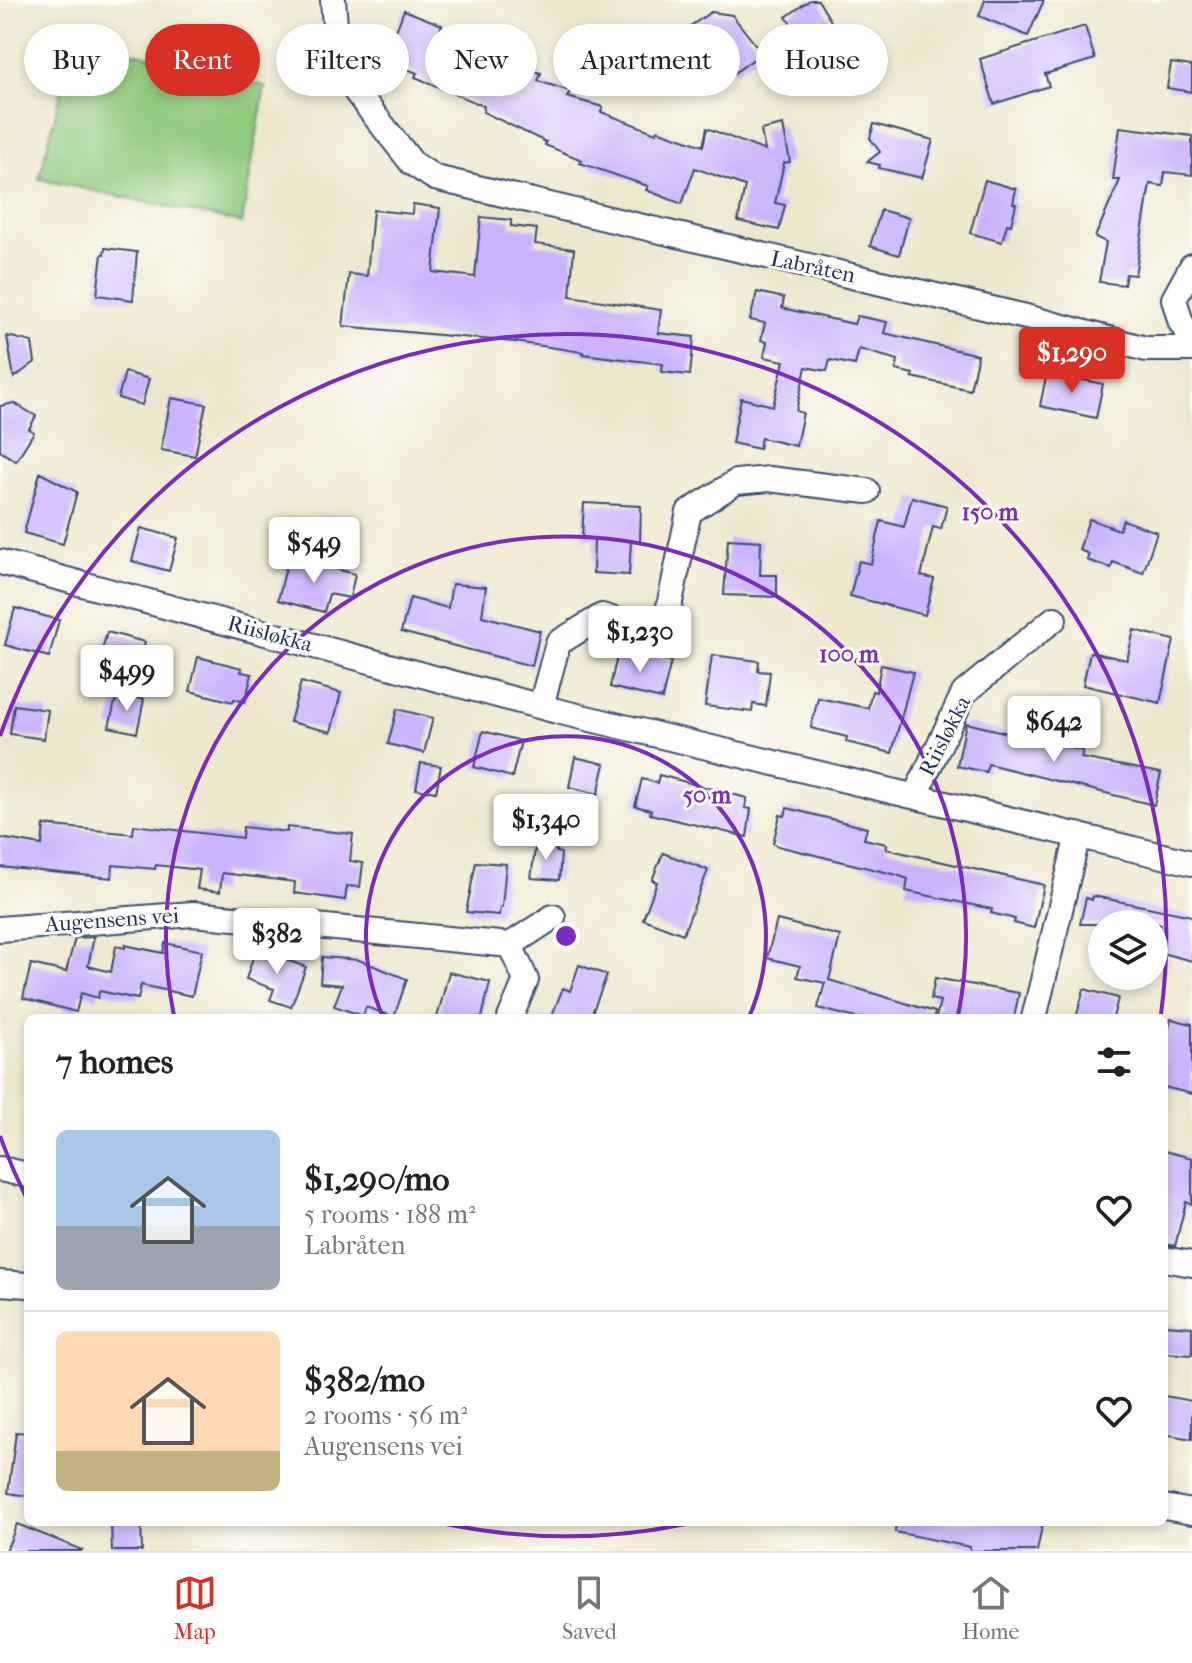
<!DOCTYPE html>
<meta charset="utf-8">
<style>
body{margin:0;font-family:"IM FELL French Canon",serif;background:#f2f2f2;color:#222;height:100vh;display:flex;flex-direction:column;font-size:30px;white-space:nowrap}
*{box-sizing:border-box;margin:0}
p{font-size:26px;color:#767676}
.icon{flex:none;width:44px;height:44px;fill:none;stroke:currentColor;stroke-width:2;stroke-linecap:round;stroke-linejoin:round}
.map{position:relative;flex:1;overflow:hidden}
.panel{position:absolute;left:24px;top:1014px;width:1144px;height:512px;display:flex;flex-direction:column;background:#fff;border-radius:12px;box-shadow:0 4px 12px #0003}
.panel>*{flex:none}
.top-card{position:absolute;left:24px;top:24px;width:1144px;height:72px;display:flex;gap:16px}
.buttons{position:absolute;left:1088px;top:910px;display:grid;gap:16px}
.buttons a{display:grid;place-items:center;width:80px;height:80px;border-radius:50%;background:#fff;box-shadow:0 4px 12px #0003;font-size:40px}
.price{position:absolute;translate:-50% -68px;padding:0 18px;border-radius:8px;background:#fff;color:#222;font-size:26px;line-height:52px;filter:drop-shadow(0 2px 4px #0008)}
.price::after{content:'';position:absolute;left:50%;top:48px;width:24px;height:18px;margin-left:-12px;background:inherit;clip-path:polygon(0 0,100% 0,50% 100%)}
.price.active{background:#d93025;color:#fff}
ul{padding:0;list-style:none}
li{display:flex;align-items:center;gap:24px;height:200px;padding:0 32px}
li+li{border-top:2px solid #e0e0e0}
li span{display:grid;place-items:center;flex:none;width:224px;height:160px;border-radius:12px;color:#555}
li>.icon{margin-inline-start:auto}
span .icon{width:96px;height:96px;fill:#fffc;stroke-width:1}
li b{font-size:34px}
h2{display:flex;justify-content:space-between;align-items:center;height:96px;padding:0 32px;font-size:34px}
.tag{padding:0 28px;border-radius:36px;background:#fff;box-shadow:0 4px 12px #0003;font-size:28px;line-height:72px}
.tag.active{background:#d93025;color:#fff}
.tab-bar{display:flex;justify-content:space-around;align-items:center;height:112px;border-top:2px solid #e0e0e0;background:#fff;font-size:22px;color:#767676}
.tab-bar a{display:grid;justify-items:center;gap:4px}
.tab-bar .active{color:#d93025}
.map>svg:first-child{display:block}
.green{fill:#90ca7d;stroke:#567c6e;stroke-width:2}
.building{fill:#cbb3fd}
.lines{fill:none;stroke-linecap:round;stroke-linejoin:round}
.street-casing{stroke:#3a4b6f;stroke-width:28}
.street{stroke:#fff;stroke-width:24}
.ring{fill:none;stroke:#7b2cbf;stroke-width:4}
.labels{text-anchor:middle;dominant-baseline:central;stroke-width:6;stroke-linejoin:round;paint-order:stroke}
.street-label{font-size:22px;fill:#1b2f5e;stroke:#fdfcf7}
.centre{fill:#7b2cbf;stroke:#fdfcf7;stroke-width:4}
.ring-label{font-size:24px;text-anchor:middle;font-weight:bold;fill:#7b2cbf;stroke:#fdfcf7;stroke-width:6;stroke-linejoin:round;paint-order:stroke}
</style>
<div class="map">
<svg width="1192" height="1551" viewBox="0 0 1192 1551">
<rect width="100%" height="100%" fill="#fdfcf7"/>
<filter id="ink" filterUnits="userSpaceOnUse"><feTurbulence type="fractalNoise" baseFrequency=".0125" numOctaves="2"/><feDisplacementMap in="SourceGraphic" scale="16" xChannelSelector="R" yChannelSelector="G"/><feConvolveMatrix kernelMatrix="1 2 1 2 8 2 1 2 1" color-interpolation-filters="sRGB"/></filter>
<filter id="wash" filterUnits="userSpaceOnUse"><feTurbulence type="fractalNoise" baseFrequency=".006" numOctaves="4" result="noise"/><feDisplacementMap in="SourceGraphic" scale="32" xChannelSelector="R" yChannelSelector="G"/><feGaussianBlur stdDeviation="1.8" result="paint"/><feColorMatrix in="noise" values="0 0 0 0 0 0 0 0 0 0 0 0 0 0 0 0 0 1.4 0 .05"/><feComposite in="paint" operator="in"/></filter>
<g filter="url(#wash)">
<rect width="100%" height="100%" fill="#ede8cd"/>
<path class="green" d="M75,37L265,86L242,223L39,179Z"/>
<g id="blocks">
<g class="building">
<path d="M810,0H818L840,36L811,50L786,17Z"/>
<path d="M985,0H1044L1028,36L979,16Z"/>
<path d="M404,10L442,25L440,30L471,42L521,68L541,73L538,81L570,91L567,97L603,107L601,112L656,133L657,130L703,146L707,128L765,151L761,130L783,125L790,162L784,163L775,203L785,205L779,230L738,221L745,186L695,168L682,204L646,190L648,186L580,163L582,160L545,145L546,142L483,112L484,106L415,77L417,73L385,60Z"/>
<path d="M711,12L732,15L762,53L734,73L716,48L696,63L673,58L676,45L671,39Z"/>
<path d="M1085,26L1095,59L1045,74L1049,86L994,104L980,59Z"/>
<path d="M1171,63L1192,66V92L1167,88Z"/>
<path d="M874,124L933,140L922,178L879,168L880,165L867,162L880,152L870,138Z"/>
<path d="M1120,127L1192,136V175L1165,172L1163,186L1150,184L1135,275L1126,274L1124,285L1099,282L1106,242L1095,237L1120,180H1113Z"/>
<path d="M985,180L1016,189L1013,203L1016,204L1011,225L1007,224L1002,242L970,233Z"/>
<path d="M413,204L440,208L433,272L475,277L481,217L511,220V226L537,229L535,244L574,249L570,296L661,310L658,333L694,337L690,375L662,372L663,364L583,354V352L515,342L343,326L349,274L367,276L373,210L412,214Z"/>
<path d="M881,210L909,218L899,255L870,246Z"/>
<path d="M105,248L137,252L133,300L97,295L102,254H104Z"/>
<path d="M757,292L784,298L782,308L854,324L857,316L887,322L884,333L978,355L970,390L912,377L913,374L896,370L898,360L859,349L855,365L830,360L827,371L806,367L796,411L803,413L796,446L761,438L759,449L732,443L741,398L773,406L784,361L764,357L767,342L761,340L765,323L750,320Z"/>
<path d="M7,336L32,342L35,362L14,378Z"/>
<path d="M125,372L149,379L142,405L118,398Z"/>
<path d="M1047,372L1103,384L1096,418L1040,406Z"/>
<path d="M171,398L206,404L195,456L161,450Z"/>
<path d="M14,403L36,416L29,429L34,432L16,461L0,451V406Z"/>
<path d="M40,473L77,492L63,544L24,533Z"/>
<path d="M912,497L947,506L941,529L933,527L921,576L934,579L925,615L850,596L859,561L871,564L881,521L904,527Z"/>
<path d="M584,503L641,506L640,542L631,541L629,575L593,573L594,539H582Z"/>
<path d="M1089,519L1119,530L1123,520L1157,532L1143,573L1113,562L1111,568L1087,560L1089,554L1079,550Z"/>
<path d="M141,528L178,538L169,571L132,561Z"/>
<path d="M728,539L761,541L760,575H777V597L724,595Z"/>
<path d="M293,558L355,574L350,598L329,594L324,612L278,600L287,563L291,564Z"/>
<path d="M452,584L486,587L482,616L540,631L532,666L401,632L410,598L448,608Z"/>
<path d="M15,608L59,620L49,657L5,645Z"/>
<path d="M1134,630L1174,640L1160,703L1083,685L1090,652L1127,660Z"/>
<path d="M107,632L145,642L135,682L106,675L107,672L97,669Z"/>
<path d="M619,648L671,661L662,699L610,687Z"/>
<path d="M712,655L759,661L758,671L770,672L766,706L753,704L752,712L705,706Z"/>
<path d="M198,657L242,668L241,672L252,674L245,702L234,699L233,702L190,691Z"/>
<path d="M881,665L913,672L892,753L846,742L847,737L811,728L818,698L868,708L872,691L876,692Z"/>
<path d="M301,682L341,693L331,732L290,722Z"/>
<path d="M117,694L144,699L137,733L109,727Z"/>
<path d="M14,705L48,710L44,739L10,734Z"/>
<path d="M397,709L433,718L424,753L388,744Z"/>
<path d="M966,723L1083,751L1081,758L1161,773L1154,805L988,764L986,772L957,766Z"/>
<path d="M483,731L521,741L512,777L474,767Z"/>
<path d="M575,757L605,764L598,794L569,787Z"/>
<path d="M421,763L441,766L436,792L416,789Z"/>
<path d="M659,775L747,798L745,808L751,809L747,837L650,814L651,810L635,806L642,779L657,783Z"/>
<path d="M787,808L867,828L864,839L887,844L886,849L1044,885L1034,928L1014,923L1015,919L991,913L992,909L906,891L908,879L897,875L778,846L773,843L780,815L785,816Z"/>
<path d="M44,825L133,834L134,825L242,838L243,827L287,832V827L353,834L350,861L363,863L360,887L347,886L345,900L294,893L295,882L222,873L220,892L197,889L200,870L156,865L155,869L113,865L112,878L0,867V838L42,845Z"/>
<path d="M536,842L556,844V852L561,853L559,880L531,878Z"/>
<path d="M663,853L708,870L683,934L643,919L657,882L652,880Z"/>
<path d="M476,862L506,864L502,907H500L499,915L466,912Z"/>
<path d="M1093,896L1192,916V961L1154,951L1161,924H1080L1086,898L1092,900Z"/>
<path d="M777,920L840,936L829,980L935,1012L934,1018H856L818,1008L825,983L797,977L800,966L767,958Z"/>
<path d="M94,937L88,966L111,972L116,946L125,948V945L163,953L165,943L202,951L192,996L141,985L138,999L99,991L98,998L81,993L76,1012L23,998L31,964L66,972L75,938Z"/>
<path d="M256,949L306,967L291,1007L270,1000L274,989L246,979Z"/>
<path d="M322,957L359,960L407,979L394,1017L366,1007L363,1016L334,1006L342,985L320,983Z"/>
<path d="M579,965L607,975L590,1018H551L563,988L570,991Z"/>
<path d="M449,972L490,982L482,1018H437Z"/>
<path d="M935,978L1019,993L1014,1018H936L940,1001L931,999Z"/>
<path d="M1084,989L1118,998L1113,1018H1076Z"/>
<path d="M1171,1019L1192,1024V1094L1164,1087V1049Z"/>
<path d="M1164,1151L1192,1158V1204L1186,1202L1175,1246L1164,1244Z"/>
<path d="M1164,1325L1192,1327V1355L1164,1353Z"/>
<path d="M1164,1396L1192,1401V1439L1164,1434Z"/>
<path d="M16,1432L28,1433V1496L8,1493Z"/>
<path d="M111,1522H141L142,1551H112Z"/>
<path d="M896,1522H1043L1037,1551H970V1547L895,1532Z"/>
<path d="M17,1524L82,1550L81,1551H6Z"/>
</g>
</g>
</g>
<g filter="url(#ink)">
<use href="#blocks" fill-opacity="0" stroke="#3a4b6f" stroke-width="2"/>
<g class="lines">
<defs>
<g id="street">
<path d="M333,0L337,51L357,93L412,163L435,178L1026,317L1146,349H1192"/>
<path d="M1192,266L1174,299L1181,323L1192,337"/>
<path d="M0,562L557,711L1192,863"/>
<path d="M541,706L558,643L602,616L663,635L689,512L736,482L769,479L867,491"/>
<path d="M915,796L964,693L1054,619"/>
<path d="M0,929L193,914L510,945L526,980L510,1018"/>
<path d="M510,945L553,917"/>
<path d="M1034,1018L1078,835"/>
<path d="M0,1169L28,1175"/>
<path d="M1164,1259L1192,1264"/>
<path d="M0,1283L28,1285"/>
<path d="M1164,1507L1192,1512"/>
</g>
</defs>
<use href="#street" class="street-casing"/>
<use href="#street" class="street"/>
</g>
</g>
<g class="ring">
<path d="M383 1017A200 200 0 1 1 749 1017"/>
<path d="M174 1016A400 400 0 1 1 958 1016"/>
<path d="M691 1523A600 600 0 0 1 441 1523M27 1199A600 600 0 0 1 0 1136M0 736A600 600 0 0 1 1161 1014"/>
</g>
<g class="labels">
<g class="street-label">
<text transform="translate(813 267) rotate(12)">Labråten</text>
<text transform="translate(270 634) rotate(15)">Riisløkka</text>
<text transform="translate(945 736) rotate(-63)">Riisløkka</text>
<text transform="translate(112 920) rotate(-4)">Augensens vei</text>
</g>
</g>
<circle cx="566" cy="936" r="12" class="centre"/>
<g class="ring-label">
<text x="990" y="520">150 m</text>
<text x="849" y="662">100 m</text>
<text x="707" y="803">50 m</text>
</g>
</svg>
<div class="buttons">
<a><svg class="icon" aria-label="layers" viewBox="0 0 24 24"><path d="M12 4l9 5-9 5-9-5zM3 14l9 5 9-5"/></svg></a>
</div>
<b class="price active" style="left:1072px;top:395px">$1,290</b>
<b class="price" style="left:314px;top:585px">$549</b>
<b class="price" style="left:640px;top:674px">$1,230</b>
<b class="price" style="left:127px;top:713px">$499</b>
<b class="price" style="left:1054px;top:764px">$642</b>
<b class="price" style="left:546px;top:862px">$1,340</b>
<b class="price" style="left:277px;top:976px">$382</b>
<div class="top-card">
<a class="tag">Buy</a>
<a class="tag active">Rent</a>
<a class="tag">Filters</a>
<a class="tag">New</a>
<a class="tag">Apartment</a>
<a class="tag">House</a>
</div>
<section class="panel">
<h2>7 homes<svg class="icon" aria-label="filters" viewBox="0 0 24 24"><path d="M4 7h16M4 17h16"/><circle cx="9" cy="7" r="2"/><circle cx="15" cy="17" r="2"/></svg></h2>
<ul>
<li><span style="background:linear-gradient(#a9c7e8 60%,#9aa5b1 0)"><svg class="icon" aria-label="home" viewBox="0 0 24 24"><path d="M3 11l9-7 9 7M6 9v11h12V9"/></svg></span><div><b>$1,290/mo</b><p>5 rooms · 188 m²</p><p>Labråten</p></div><svg class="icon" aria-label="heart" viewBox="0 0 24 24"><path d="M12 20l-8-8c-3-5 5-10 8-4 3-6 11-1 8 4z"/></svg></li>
<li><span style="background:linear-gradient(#ffd9b3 75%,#c2b280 0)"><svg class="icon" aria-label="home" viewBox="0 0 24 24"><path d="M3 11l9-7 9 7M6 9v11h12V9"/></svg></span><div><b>$382/mo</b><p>2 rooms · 56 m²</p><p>Augensens vei</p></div><svg class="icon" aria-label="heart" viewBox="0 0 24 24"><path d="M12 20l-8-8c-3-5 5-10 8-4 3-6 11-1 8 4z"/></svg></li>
</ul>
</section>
</div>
<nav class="tab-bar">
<a class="active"><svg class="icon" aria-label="map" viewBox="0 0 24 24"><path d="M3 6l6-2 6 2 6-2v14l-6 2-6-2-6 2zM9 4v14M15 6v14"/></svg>Map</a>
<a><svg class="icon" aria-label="saved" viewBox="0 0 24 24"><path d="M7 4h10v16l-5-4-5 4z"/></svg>Saved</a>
<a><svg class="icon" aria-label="home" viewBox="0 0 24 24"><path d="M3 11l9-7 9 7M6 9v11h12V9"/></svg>Home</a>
</nav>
